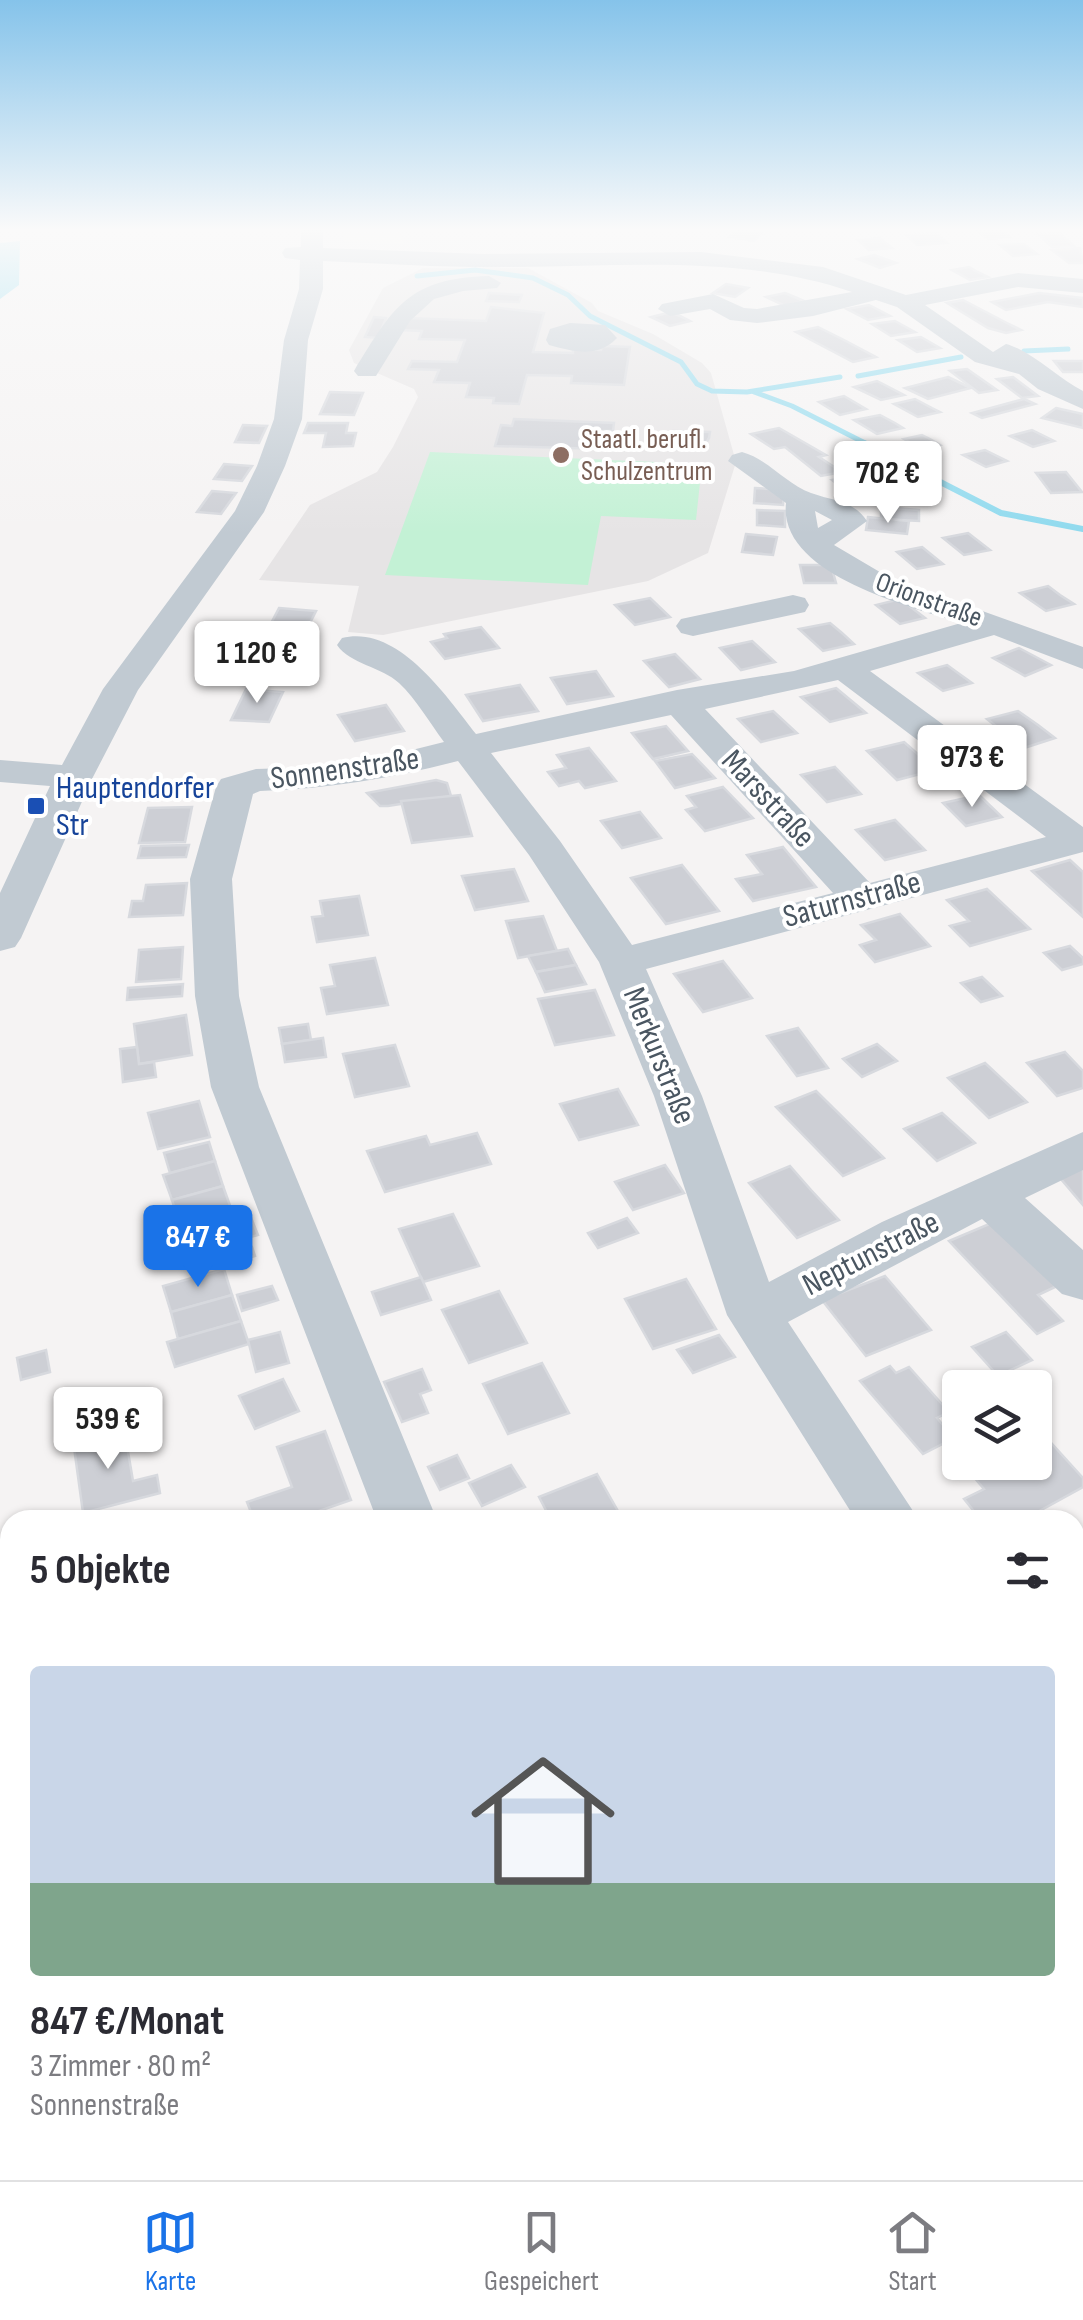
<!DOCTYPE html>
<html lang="de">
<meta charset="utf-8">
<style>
body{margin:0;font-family:"Sofia Sans Condensed",sans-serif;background:#f7f7f7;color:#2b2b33;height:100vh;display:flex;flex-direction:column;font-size:38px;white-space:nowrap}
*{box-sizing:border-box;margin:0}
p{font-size:32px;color:#7c7c81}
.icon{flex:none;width:55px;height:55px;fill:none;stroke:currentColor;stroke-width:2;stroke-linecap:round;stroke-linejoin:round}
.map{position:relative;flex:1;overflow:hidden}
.drawer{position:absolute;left:0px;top:1510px;width:1085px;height:670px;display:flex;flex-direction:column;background:#fff;border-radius:30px 30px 0 0;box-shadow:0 2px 8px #0004}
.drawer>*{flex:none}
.fabs{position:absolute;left:942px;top:1370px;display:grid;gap:20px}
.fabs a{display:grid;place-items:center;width:110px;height:110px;border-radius:10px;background:#fff;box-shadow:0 2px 8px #0004;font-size:50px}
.price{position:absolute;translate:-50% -85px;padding:0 22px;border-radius:10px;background:#fff;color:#222;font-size:32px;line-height:65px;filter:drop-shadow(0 2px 5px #0008)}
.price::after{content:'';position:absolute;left:50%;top:60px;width:30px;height:22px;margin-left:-15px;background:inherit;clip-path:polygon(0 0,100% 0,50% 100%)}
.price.current{background:#1a73e8;color:#fff}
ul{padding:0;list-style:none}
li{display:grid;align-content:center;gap:20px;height:530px;padding:0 30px}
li+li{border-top:2px solid #e1e1e2}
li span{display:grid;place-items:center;height:310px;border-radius:10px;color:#555}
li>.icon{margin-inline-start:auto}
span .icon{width:180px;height:180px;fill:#fffc;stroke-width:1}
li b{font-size:42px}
h2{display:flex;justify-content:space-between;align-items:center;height:120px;padding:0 30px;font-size:42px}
.dock{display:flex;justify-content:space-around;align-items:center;height:140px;border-top:2px solid #e1e1e2;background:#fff;font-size:28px;color:#7c7c81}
.dock a{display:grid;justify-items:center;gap:5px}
.dock .current{color:#1a73e8}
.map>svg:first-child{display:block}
.commercial{fill:#fdf9ef}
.education{fill:#e6e4e5}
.green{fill:#c3f1d5}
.water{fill:#90daee}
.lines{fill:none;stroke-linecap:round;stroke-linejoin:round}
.stream-far1{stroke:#90daee;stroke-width:5}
.stream{stroke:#90daee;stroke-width:6}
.building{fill:#cdcfd5;stroke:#d7d9de;stroke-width:2.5}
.minor{fill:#c1cad2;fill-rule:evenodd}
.education-dot{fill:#8d6e63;stroke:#fff;stroke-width:4}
.transit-dot{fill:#1a4fb4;stroke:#fff;stroke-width:4}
.labels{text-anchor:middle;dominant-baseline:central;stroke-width:8;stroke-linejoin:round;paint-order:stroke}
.far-education-label{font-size:28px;fill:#785e54;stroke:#fff;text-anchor:start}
.far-street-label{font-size:28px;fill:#4a5661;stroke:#fff}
.street-label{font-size:32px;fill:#4a5661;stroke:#fff}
.transit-label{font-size:32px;fill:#164399;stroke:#fff;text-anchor:start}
</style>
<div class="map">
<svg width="1083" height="2180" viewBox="0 0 1083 2180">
<rect width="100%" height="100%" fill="#f5f3f3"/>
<path class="commercial" d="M340,229H398L404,243L345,242Z"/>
<path class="education" d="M423,268H528L592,303L598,311L653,334L702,363L711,373L736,462L708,553L648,581L383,635L348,632L359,586L259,580L310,505L377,472L393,447L418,397L414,389L354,363L349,350L383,288Z"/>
<path class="green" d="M430,452L702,464L696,520L601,516L588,585L385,575Z"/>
<path class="water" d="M20,241L19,285L0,299V243Z"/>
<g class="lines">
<g class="stream-far1">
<path d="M417,276L475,270L533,278L568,295L590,316L681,362L697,384L712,391L747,392L840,377"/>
<path d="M1024,351L1068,349"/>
<path d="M858,376L961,357"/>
<path d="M754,392L792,406L869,445"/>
</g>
<path class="stream" d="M864,443L1001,513L1083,529"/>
</g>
<g class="building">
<path d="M738,229H739L763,232L754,241L729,237Z"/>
<path d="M975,229H999L1010,237L988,239Z"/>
<path d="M936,233L947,243L917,245L906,235Z"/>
<path d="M1060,233L1074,246L1052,247L1038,234Z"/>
<path d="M880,238L892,248L869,250L858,240Z"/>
<path d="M1024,244L1037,254L1013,256L1000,245Z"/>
<path d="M1080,248L1083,263H1069L1052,250Z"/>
<path d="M874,255L896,263L880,268L858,259Z"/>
<path d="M969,267L976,271L988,277L970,280L952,270Z"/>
<path d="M726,284L748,288L735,297L713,293Z"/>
<path d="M489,293L522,295L519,302L486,301Z"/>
<path d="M785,293L797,298L804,301L785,306L766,297Z"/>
<path d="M1039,293L1083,298V307L1048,302L1006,310L992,302Z"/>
<path d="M963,300L1007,323L1021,330L1006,333L988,328L947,303Z"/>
<path d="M869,305L875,308L890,316L868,320L847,309Z"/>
<path d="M491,307L544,313L533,352L573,353V349L601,350L602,346L630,347L624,385L571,383L572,376L527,375L519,404L493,403L494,398L466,397L470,383L434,382L439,370L408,369L412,361L457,362L465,340L419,339L422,331L401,330L407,318L486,321Z"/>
<path d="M671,312L680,316L690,321L670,326L651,317Z"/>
<path d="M374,317L386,318L378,338L365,337Z"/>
<path d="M895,321L915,332L891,336L872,324Z"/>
<path d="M818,327L844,340L876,357L853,362L796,332Z"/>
<path d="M921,337L940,348L917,352L898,340Z"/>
<path d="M1054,361H1083V372H1063Z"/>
<path d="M967,369L997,390L979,393L950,371Z"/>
<path d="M948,377L971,388L928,399L905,388Z"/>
<path d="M1013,377L1038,396L1022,398L997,379Z"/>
<path d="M877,381L883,384L904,395L881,400L854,387Z"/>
<path d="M330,392L363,393L354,415L320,414Z"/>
<path d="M844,396L866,409L840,415L819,402Z"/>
<path d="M915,399L932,408L940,412L918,417L894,404Z"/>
<path d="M1024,399L1035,404L982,418L972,413Z"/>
<path d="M1056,408L1083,414V428L1042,418Z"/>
<path d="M880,415L895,423L903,428L877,434L854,420Z"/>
<path d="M514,419L614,423L613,431H604L601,449L495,446L501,425L512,426Z"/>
<path d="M308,423H348L346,433H356L353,446L323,447L326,433H304Z"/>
<path d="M243,425L267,426L259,443L235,442Z"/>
<path d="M779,428L826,455L819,457L842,472L821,476L785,447L774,449L751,434Z"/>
<path d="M1032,430L1054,441L1033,447L1010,436Z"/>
<path d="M673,431L710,432L709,438L706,443H667Z"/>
<path d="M922,435L930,439L940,445L922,449L904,439Z"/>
<path d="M985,450L1007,461L986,467L963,455Z"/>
<path d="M224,464L252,466L242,481L214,479Z"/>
<path d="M1066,472L1082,492L1051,493L1036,473Z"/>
<path d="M861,475L874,484L888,495L858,500L832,480Z"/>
<path d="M755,488L784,490L783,505L754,503Z"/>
<path d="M212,491L236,493L221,514L197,512Z"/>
<path d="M881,507L919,510V521L881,519Z"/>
<path d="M757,510L785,511V527L757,525Z"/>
<path d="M868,517L909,521L907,534L866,530Z"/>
<path d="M968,533L990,550L964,555L943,538Z"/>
<path d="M746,534L777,537L773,555L742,552Z"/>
<path d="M922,547L943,564L917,569L897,552Z"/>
<path d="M800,565H831L836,583H804Z"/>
<path d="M1048,586L1060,595L1074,604L1046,611L1020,593Z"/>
<path d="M650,598L670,617L635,625L615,605Z"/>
<path d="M900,599L925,618L900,624L876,605Z"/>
<path d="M279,608L316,611L304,635L266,633Z"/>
<path d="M830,623L842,633L854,644L823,651L799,629Z"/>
<path d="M481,627L499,648L445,659L431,642L447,638L444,634Z"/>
<path d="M752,641L775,662L741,670L720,648Z"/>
<path d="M1019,648L1051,665L1025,676L993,658Z"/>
<path d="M253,650L293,652L281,676L241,674Z"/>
<path d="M675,654L700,679L669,687L644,661Z"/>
<path d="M947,665L958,673L972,683L943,691L918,673Z"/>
<path d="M596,671L613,696L567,704L551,678Z"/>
<path d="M520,685L538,711L483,721L466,695Z"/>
<path d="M836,688L866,713L830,722L801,697Z"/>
<path d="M246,689L283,692L269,722L231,720Z"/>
<path d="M386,705L404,731L355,741L338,715Z"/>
<path d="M773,711L797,733L761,742L738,719Z"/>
<path d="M1018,711L1038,725L1055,738L1024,748L987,719Z"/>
<path d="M666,726L688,751L653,759L632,733Z"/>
<path d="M904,742L936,770L897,780L867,751Z"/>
<path d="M589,748L616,781L585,788L579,781L559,786L548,772L566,768L557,755Z"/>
<path d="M692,754L715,778L675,788L655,761Z"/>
<path d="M835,767L861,794L827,802L801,775Z"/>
<path d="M436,780L447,783L451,796L388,806H380L367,793Z"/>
<path d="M723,787L753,818L705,831L686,810L696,807L687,796Z"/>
<path d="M460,795L472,836L412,843L401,801Z"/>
<path d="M979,795L1002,817L966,826L943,803Z"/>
<path d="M192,807L185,842L139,843L148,808Z"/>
<path d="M640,812L661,838L622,848L601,821Z"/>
<path d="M895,820L925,850L885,860L856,830Z"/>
<path d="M189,845L186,857L138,858L141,846Z"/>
<path d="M783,847L816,887L753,901L736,879L762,874L747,855Z"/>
<path d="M1070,860L1083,872V917L1032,871Z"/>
<path d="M682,865L719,911L666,924L631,878Z"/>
<path d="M514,869L528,901L475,910L462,876Z"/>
<path d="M187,883L183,915L129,917L132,901H143L146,885Z"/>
<path d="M987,889L1030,929L970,946L950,926L969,921L947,900Z"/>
<path d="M359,896L368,935L317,942L312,917L323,916L320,901Z"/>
<path d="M900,914L930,946L875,962L860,945L876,940L861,925Z"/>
<path d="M543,916L557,951L518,958L506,921Z"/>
<path d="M1070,946L1083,958V964L1062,970L1044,953Z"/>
<path d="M183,947L181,979L136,982L139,950Z"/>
<path d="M568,949L576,965L536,972L528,956Z"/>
<path d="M375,958L388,1005L327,1014L321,988L335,986L330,965Z"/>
<path d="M723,961L752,998L703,1012L674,974Z"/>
<path d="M576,965L586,984L545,992L536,972Z"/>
<path d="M982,977L1002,996L981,1002L961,983Z"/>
<path d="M183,984L182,996L127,1000L128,988Z"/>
<path d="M595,990L614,1035L555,1045L538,999Z"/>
<path d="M186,1015L192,1055L139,1064L134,1024Z"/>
<path d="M308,1024L311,1040L282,1044L279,1028Z"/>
<path d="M798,1028L828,1068L797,1076L767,1036Z"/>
<path d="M323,1038L326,1057L285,1062L282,1044Z"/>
<path d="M877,1044L897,1061L862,1077L843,1059Z"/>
<path d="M395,1045L409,1086L355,1097L343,1054Z"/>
<path d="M137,1047L139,1064L154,1062L156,1077L123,1082L120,1049Z"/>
<path d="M1065,1052L1083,1071V1088L1057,1096L1027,1063Z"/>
<path d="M985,1063L1027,1102L989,1118L948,1078Z"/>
<path d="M618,1089L638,1125L579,1140L560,1104Z"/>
<path d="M816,1091L884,1158L843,1176L776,1107Z"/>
<path d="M199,1101L210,1137L158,1149L148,1113Z"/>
<path d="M942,1113L975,1143L937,1161L904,1129Z"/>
<path d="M477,1133L491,1164L385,1192L367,1151L426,1136L430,1145Z"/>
<path d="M209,1142L215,1161L170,1173L164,1153Z"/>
<path d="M215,1161L223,1186L172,1200L163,1175Z"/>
<path d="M1083,1162V1205L1054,1171Z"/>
<path d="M665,1165L684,1193L633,1210L615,1182Z"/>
<path d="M790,1166L811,1190L839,1220L797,1238L749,1183Z"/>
<path d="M223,1186L233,1214L248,1210L258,1235L189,1254L172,1200Z"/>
<path d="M453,1214L479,1266L423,1282L399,1229Z"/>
<path d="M627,1218L638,1233L598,1248L588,1233Z"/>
<path d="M994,1222L1057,1286L1038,1295L1063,1321L1037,1334L949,1241Z"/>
<path d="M242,1239L245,1249L204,1261L200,1251Z"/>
<path d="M252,1247L255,1256L224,1265L220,1257Z"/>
<path d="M224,1269L232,1295L171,1312L163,1286Z"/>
<path d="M885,1276L931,1330L866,1356L822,1300Z"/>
<path d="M421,1277L431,1300L381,1315L372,1292Z"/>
<path d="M686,1279L716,1329L653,1349L625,1299Z"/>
<path d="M272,1286L278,1300L242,1311L237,1295Z"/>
<path d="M499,1291L527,1343L469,1363L442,1310Z"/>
<path d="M232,1295L241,1321L178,1339L171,1312Z"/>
<path d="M241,1321L249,1344L175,1367L167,1342Z"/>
<path d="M280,1332L289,1363L256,1372L248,1340Z"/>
<path d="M1006,1332L1032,1360L998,1376L972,1347Z"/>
<path d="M719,1335L735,1357L693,1373L677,1350Z"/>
<path d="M46,1350L50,1372L21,1380L17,1358Z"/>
<path d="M542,1363L569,1413L508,1434L483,1384Z"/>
<path d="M890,1366L896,1373L909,1367L949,1412L937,1418L954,1438L923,1454L860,1381Z"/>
<path d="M422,1369L431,1390L420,1394L428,1413L402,1422L384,1382Z"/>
<path d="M283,1379L299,1411L255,1429L239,1396Z"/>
<path d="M1035,1425L1083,1478V1487L1023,1520H981L964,1499L984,1489L961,1462H1035Z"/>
<path d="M124,1428L133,1481L157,1475L160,1493L83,1513L73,1440Z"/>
<path d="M325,1431L351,1500L293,1520H254L247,1502L292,1487L277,1447Z"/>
<path d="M457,1455L469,1478L440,1490L428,1467Z"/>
<path d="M511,1465L525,1487L482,1506L469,1483Z"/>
<path d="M597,1474L623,1520H551L539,1497Z"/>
<path d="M1083,1573V1642L1075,1633V1578Z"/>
<path d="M1075,2032L1083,2034V2136L1075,2133Z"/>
<path d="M1075,2133L1083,2136V2180H1018L1020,2170H1075Z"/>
<path d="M502,2170H607L611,2180H501L498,2172Z"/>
<path d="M774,2170H806L828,2179L771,2180Z"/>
</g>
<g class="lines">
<g class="minor">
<path d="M301,229H323V248L483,254L701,252L823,267L906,295L1018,273L1083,279V293L1018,287L925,305L993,352L1006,344C1030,350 1059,379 1083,391V409L1038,389L1019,374L975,362L897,307L876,300L813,316L757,323L730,320L710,309L670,316L658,309L662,304L713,294L744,308L757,309L852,292C746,255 626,266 516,267C451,268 387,264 323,261V289L308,340L302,419L285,466L264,512L138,690L93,777L21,938L15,947L0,951V893L50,786L0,782V760L62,765L103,689L235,511L257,466L274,419L284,340L299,289L300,260L285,258L282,253L285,248L301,247Z"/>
<path d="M489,276L501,283L497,288L463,291L434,299L410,321L376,376H358L354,371C393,307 409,278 489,276Z"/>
<path d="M570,323L605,325L617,338C598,358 574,352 549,345L546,340L550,329Z"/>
<path d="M742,452C768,459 786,484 811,493C833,501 853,500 867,521L834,545L890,578L1083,647V669L994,635L870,671L1083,827V852L646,969L702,1096L769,1282L882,1222L1083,1132V1170L1025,1198L1083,1250V1300L1062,1294L982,1219L788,1322L919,1520H856L727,1315L654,1096L599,962L529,855L458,761C391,778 329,789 260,791L253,794L232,879L239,996L259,1087L437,1520H377L211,1087L195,996L190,879L216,787L221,779L256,769L320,767L376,759L444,742C430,723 416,699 399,683C382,667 350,664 337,645L342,638C398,624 447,697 476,734L677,690L794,671L961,623C909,606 778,574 786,503L728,461L732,455ZM815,511L832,520L818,528ZM838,680L1046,837L870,883L705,709ZM671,715L833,893L632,945L560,841L491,753Z"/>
<path d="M793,595L805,598L809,605L805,612L693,636L681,633L676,626L681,619Z"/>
<path d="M1075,1764L1083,1767V1844L1075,1841Z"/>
<path d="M0,1994L10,1998V2170H49L50,2180H0Z"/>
<path d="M305,2170H398L394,2180H301Z"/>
<path d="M675,2170H756L760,2180H679Z"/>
</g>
</g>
<linearGradient id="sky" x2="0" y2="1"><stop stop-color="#85c3ea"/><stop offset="0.43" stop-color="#fafafa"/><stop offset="1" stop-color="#fafafa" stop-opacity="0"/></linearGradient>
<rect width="1083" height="534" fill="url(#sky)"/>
<circle class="education-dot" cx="561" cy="455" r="10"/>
<rect class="transit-dot" x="26" y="796" width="20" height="20" rx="5"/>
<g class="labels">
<g class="far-education-label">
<text x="581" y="439">Staatl. berufl.<tspan x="581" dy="32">Schulzentrum</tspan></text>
</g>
<g class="far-street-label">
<text transform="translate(929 600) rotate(20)">Orionstraße</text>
</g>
<g class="street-label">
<text transform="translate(345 769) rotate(-8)">Sonnenstraße</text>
<text transform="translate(768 799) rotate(47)">Marsstraße</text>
<text transform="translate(852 900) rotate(-15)">Saturnstraße</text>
<text transform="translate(659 1056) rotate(68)">Merkurstraße</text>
<text transform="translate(871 1254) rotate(-27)">Neptunstraße</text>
</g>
<g class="transit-label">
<text x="56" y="788">Hauptendorfer<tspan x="56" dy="37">Str</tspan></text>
</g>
</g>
</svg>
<div class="fabs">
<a><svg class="icon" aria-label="layers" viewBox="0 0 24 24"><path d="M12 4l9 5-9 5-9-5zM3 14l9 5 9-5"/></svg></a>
</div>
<b class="price" style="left:888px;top:526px">702 €</b>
<b class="price" style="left:257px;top:706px">1 120 €</b>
<b class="price" style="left:972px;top:810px">973 €</b>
<b class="price current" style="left:198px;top:1290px">847 €</b>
<b class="price" style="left:108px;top:1472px">539 €</b>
<section class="drawer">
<h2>5 Objekte<svg class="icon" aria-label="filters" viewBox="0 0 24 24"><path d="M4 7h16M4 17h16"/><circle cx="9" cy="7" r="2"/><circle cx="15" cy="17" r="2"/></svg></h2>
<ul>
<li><span style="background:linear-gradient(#c9d6e8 70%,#7fa58c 0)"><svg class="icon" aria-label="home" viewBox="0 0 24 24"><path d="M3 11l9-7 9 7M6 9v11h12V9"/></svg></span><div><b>847 €/Monat</b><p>3 Zimmer · 80 m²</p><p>Sonnenstraße</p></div></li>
</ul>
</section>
</div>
<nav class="dock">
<a class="current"><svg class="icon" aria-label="map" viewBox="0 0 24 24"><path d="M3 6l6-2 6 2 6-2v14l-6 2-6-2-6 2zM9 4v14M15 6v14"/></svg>Karte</a>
<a><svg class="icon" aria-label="saved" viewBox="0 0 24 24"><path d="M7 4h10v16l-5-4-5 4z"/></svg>Gespeichert</a>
<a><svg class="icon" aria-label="home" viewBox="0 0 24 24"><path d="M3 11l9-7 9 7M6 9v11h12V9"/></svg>Start</a>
</nav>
